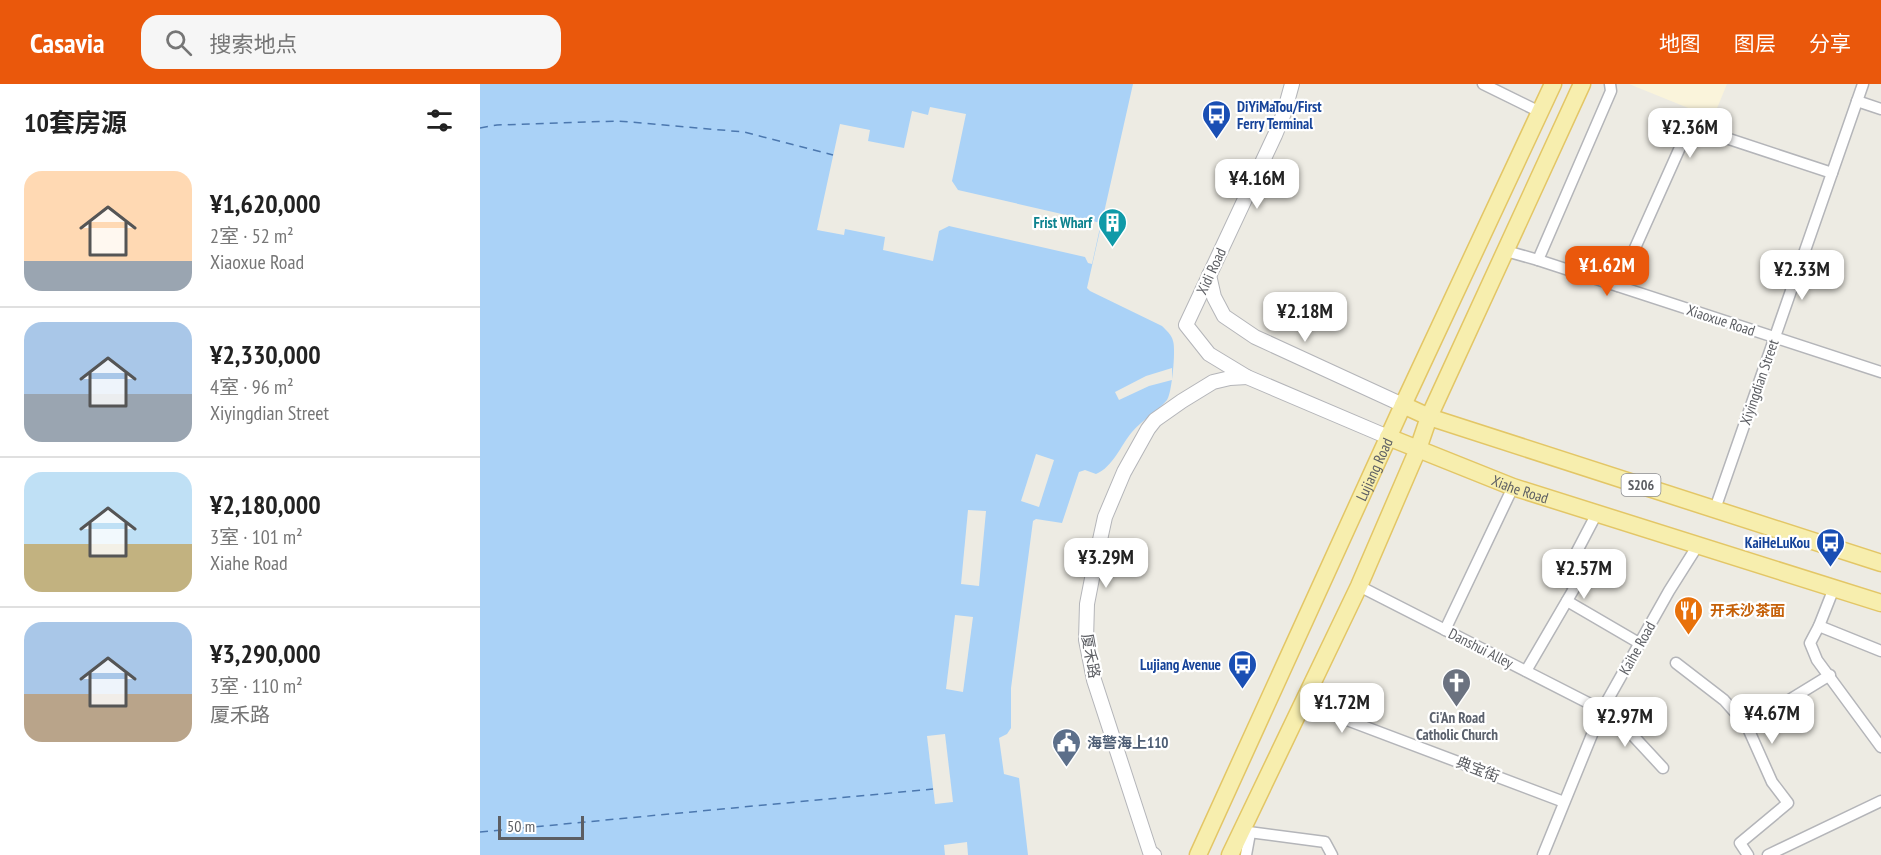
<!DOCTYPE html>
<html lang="zh">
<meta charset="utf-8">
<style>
body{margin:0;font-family:"PT Sans Narrow","Noto Sans SC",sans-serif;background:#f6f6f6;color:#222;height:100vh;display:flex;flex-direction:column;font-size:22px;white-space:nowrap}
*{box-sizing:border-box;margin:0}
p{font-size:20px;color:#767676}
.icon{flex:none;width:33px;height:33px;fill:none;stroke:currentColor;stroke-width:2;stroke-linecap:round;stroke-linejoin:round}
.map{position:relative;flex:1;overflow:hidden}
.panel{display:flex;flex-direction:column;background:#fff;width:480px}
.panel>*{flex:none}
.scale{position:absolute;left:18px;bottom:15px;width:86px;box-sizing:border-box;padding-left:6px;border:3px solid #5c5e63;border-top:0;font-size:16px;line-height:21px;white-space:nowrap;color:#5c5e63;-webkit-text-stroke:4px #fff;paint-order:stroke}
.price{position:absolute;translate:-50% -51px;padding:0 14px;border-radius:12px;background:#fff;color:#222;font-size:20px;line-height:39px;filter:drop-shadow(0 2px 3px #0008)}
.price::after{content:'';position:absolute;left:50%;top:36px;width:18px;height:14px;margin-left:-9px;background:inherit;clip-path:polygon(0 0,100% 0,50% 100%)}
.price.selected{background:#ea580c;color:#fff}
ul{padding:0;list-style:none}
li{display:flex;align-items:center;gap:18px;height:150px;padding:0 24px}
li+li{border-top:2px solid #e0e0e0}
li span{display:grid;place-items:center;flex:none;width:168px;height:120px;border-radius:18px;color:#555}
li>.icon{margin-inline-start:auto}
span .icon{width:72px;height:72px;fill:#fffc;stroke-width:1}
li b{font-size:26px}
h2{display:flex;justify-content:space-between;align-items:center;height:72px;padding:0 24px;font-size:26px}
header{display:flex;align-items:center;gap:36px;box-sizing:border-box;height:84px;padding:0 30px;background:#ea580c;color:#fff}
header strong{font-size:28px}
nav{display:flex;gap:33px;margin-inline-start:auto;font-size:21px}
.search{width:420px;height:54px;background:#f6f6f6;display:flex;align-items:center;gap:15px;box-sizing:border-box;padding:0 21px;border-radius:18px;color:#767676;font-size:22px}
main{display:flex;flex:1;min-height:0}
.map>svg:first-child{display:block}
.commercial{fill:#faf4db}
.water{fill:#aad2f7}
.pier{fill:#edebe3}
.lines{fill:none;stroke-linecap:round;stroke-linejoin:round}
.ferry{stroke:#4c78af;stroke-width:1.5;stroke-dasharray:8 6;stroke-linecap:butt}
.minor-casing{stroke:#b4b5b9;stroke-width:13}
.tertiary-casing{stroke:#b4b5b9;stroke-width:16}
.primary-casing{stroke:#e3c666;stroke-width:19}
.minor{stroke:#fff;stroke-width:10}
.tertiary{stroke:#fff;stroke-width:14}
.primary{stroke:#f7eeae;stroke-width:16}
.labels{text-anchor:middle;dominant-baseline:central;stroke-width:4.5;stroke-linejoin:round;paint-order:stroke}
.shield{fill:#fff;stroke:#8d8e92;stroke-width:1.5}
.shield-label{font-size:14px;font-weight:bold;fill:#5c5e63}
.transit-label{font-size:15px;font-weight:bold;fill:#164399;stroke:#fff;text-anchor:end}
.culture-label{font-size:15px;font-weight:bold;fill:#0d838f;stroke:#fff;text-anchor:end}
.street-label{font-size:15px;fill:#5c5e63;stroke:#fff}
.food-label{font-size:15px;font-weight:bold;fill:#c56008;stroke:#fff;text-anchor:start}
.worship-label{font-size:15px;font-weight:bold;fill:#5b616d;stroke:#fff}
.service-label{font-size:15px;font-weight:bold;fill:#4e5e75;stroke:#fff;text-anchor:start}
</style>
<header>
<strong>Casavia</strong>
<div class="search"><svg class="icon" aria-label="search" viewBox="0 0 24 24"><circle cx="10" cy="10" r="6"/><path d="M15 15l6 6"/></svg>搜索地点</div>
<nav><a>地图</a><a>图层</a><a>分享</a></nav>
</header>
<main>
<section class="panel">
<h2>10套房源<svg class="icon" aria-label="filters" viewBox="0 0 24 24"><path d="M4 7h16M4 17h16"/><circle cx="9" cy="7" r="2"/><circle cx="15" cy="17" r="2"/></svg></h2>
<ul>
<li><span style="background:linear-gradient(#ffd9b3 75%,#9aa5b1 0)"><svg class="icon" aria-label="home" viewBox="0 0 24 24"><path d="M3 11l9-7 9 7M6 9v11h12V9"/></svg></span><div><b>¥1,620,000</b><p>2室 · 52 m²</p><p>Xiaoxue Road</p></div></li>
<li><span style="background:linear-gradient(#a9c7e8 60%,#9aa5b1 0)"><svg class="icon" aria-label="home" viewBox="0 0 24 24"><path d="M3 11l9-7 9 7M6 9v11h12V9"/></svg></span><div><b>¥2,330,000</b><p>4室 · 96 m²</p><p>Xiyingdian Street</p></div></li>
<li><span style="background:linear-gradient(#bfe0f5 60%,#c2b280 0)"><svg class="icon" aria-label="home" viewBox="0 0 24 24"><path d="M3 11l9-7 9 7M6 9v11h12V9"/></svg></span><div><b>¥2,180,000</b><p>3室 · 101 m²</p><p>Xiahe Road</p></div></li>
<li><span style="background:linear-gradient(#a9c7e8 60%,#b9a48a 0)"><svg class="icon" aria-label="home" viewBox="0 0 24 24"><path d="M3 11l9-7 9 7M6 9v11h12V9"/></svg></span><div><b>¥3,290,000</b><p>3室 · 110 m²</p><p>厦禾路</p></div></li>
</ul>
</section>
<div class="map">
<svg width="1401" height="771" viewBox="0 0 1401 771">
<rect width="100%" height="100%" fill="#edebe3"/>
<path class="commercial" d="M1149,0H1247L1233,34Z"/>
<path class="water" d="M0,0H653L607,204L610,207L682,242C686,246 692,251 693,257C696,264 692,310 687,316C677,328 662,336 652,348C641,361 633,383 616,390L605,386L599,388L582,439L556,435L553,437L531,604V644L527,650L519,654L524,690L539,694L548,771H0Z"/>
<g class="pier">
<path d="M450,23L486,30L472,97L478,106L621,139L612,180L608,179L605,173L469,142L459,147L453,177L403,166L405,153L365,145L364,151L337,146L360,40L390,46L388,57L424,64L432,27L448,31Z"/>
<path d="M692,284V296L669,302L639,316L635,308L666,292Z"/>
<path d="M556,370L574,376L559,423L541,417Z"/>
<path d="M488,426L506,427L499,502L481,500Z"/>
<path d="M475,531L493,533L483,608L466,605Z"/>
<path d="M465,650L473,718L455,720L447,652Z"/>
<path d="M487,758L488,771H465L464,761Z"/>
</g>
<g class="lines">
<g class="ferry">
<path d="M0,44L17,41L138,37L264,48L353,71"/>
<path d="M0,748L453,705"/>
</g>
<defs>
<g id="minor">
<path d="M1003,0L1060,28"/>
<path d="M1130,0L1131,7L1058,176L1401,288"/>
<path d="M1377,17L1401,25"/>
<path d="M1026,167L1058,176"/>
<path d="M1138,202L1202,59L1240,52L1352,89"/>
<path d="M1235,425L1383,0"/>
<path d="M879,502L1122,626L1145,643L1183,684"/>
<path d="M1354,504L1339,542L1330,559L1337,576L1401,663"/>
<path d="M1087,517L1159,559"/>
<path d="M1339,542L1401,567"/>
<path d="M965,546L1033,403"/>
<path d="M1196,579L1244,616L1267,642L1292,698L1308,719L1260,759L1268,771"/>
<path d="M1046,587L1095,503L1083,494L1117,429"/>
<path d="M822,619L1084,718"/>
<path d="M1267,642L1350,591"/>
<path d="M761,747L845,758L852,771"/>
<path d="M766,771L770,749"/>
<path d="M1063,771L1122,626L1189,507L1218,461"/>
<path d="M1288,771L1401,717"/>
</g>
<g id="tertiary">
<path d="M812,0L804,29L795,51L706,241L729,270L767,293L908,353"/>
<path d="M729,191L734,213L744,232L775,253L923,321"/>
<path d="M674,771L670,768L614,596L606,556L607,520L616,474L625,433L644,388L668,345L675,336L702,317L733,298L750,294L767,293"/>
</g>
<g id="primary">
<path d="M923,321L949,333L1401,479"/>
<path id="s1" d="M908,353L1033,403L1401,519"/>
<path id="s2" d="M718,771L923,321L1073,0"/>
<path d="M750,771L879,502L938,365L949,333L1102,0"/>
</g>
</defs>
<use href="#minor" class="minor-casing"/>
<use href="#tertiary" class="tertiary-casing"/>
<use href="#primary" class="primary-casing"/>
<use href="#minor" class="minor"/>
<use href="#tertiary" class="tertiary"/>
<use href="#primary" class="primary"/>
</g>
<defs>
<symbol id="bus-pin" viewBox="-11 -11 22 30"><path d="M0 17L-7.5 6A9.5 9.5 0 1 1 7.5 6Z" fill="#1a4fb4" stroke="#fff"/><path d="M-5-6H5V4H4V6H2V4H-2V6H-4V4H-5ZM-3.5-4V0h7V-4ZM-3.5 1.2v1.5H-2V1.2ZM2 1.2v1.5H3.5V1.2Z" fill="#fff"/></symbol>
<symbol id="building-pin" viewBox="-11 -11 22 30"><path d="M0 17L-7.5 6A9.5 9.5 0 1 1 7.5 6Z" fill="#0f9aa8" stroke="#fff"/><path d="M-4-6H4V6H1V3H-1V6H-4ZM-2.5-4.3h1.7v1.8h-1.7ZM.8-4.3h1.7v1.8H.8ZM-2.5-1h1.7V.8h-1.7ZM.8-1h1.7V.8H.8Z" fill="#fff"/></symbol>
<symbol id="restaurant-pin" viewBox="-11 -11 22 30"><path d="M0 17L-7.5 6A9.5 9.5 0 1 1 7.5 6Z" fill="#e8710a" stroke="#fff"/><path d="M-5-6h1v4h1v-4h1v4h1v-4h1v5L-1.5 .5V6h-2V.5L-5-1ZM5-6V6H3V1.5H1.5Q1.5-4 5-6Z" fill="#fff"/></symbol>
<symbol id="church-pin" viewBox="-11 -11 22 30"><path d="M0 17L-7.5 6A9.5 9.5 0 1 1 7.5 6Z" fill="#6b7280" stroke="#fff"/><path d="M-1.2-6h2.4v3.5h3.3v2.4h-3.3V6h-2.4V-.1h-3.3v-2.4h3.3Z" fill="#fff"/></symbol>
<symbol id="civic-pin" viewBox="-11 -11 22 30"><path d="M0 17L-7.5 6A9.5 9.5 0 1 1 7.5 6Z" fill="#5c6f8a" stroke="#fff"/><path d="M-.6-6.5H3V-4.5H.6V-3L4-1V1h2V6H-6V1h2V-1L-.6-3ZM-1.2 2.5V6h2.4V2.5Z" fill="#fff"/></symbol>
</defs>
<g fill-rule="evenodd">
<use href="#bus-pin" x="720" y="14" width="33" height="45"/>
<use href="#building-pin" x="616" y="122" width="33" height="45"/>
<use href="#bus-pin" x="1334" y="442" width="33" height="45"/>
<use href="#restaurant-pin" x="1192" y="510" width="33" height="45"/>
<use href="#bus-pin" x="746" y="564" width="33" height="45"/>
<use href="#church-pin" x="960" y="582" width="33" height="45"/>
<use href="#civic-pin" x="570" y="642" width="33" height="45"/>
</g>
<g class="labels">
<rect class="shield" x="1141.5" y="390" width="39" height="22" rx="4.5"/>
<g class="shield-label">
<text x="1161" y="401">S206</text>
</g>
<g class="transit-label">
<text x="757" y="22" text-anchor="start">DiYiMaTou/First<tspan x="757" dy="17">Ferry Terminal</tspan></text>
<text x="1330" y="458">KaiHeLuKou</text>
<text x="741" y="580">Lujiang Avenue</text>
</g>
<g class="culture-label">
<text x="612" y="138">Frist Wharf</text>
</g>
<g class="street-label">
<text transform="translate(731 187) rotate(-65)">Xidi Road</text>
<text transform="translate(1241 236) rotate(18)">Xiaoxue Road</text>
<text transform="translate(1279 298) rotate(-71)">Xiyingdian Street</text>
<text stroke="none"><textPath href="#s2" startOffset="424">Lujiang Road</textPath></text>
<text stroke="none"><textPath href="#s1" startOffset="142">Xiahe Road</textPath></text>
<text transform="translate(1001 564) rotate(27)">Danshui Alley</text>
<text transform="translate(1157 564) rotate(-61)">Kaihe Road</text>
<text transform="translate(611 572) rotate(80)">厦禾路</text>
<text transform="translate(998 685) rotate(21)">典宝街</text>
</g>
<g class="food-label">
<text x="1230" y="526">开禾沙茶面</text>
</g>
<g class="worship-label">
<text x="977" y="633">Ci'An Road<tspan x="977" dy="17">Catholic Church</tspan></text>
</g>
<g class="service-label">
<text x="607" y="658">海警海上110</text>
</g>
</g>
</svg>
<div class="scale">50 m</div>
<b class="price" style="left:1210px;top:75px">¥2.36M</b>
<b class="price" style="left:777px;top:126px">¥4.16M</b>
<b class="price selected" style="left:1127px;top:213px">¥1.62M</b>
<b class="price" style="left:1322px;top:217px">¥2.33M</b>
<b class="price" style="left:825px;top:259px">¥2.18M</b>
<b class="price" style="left:626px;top:505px">¥3.29M</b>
<b class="price" style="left:1104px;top:516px">¥2.57M</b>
<b class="price" style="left:862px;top:650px">¥1.72M</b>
<b class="price" style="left:1292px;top:661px">¥4.67M</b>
<b class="price" style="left:1145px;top:664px">¥2.97M</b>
</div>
</main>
